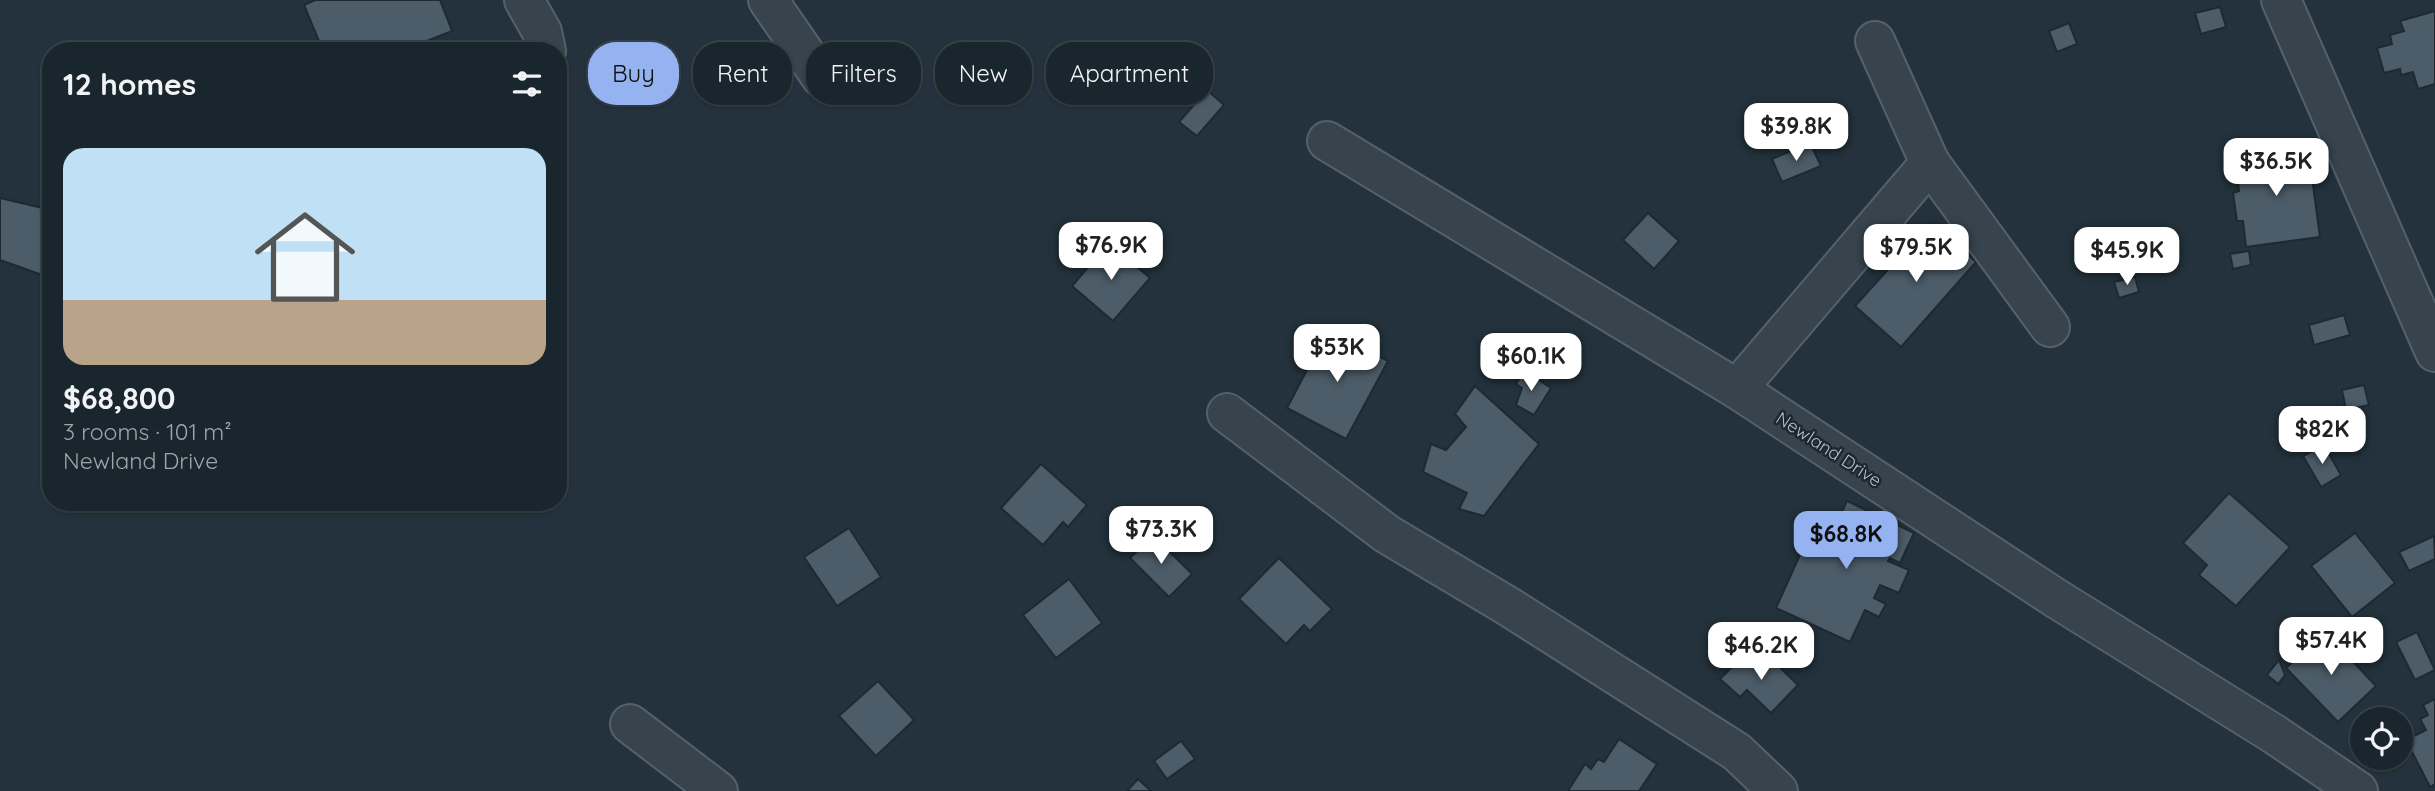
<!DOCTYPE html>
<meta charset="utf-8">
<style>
body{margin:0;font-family:Quicksand,sans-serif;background:#273239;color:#f1f3f6;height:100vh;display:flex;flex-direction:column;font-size:26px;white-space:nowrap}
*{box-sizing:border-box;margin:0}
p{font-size:23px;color:#9fa5aa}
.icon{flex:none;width:38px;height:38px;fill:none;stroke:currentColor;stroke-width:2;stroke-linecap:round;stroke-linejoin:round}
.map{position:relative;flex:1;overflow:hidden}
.panel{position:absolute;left:42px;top:42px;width:525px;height:469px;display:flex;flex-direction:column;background:#1a262d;border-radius:28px;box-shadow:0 2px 5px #0004,0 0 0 2px #384349}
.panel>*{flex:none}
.banner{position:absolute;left:588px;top:42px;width:665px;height:63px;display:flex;gap:14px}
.buttons{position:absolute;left:2350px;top:707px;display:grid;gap:14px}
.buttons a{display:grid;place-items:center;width:63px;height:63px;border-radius:50%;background:#1a262d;box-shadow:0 2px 5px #0004,0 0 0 2px #384349;font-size:35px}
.price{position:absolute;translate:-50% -60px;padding:0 16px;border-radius:14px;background:#fff;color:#222;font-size:23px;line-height:46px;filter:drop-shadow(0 2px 4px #0008)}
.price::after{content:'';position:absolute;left:50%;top:42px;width:21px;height:16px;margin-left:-10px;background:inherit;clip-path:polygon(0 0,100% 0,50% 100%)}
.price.selected{background:#95b2f1;color:#111}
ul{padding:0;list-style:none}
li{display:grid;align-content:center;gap:14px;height:371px;padding:0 21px}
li+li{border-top:2px solid #384349}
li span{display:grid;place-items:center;height:217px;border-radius:21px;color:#555}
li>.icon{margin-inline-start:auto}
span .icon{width:126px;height:126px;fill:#fffc;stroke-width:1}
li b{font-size:30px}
h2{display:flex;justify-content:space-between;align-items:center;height:84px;padding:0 21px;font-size:30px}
.pill{padding:0 24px;border-radius:28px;background:#1a262d;box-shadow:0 2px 5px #0004,0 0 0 2px #384349;font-size:24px;line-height:63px}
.pill.selected{background:#95b2f1;color:#111}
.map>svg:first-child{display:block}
.building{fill:#4c5c68;stroke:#1e2a33;stroke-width:2}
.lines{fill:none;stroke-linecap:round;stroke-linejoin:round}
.minor-casing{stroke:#55616a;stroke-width:42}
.minor{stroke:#37434d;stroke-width:38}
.labels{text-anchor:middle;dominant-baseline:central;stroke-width:5;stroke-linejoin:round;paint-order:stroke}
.street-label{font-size:18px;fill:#b2bec8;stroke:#1c2831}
</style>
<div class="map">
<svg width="2435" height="791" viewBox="0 0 2435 791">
<rect width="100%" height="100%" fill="#23323c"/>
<g class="building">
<path d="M315,0H440L452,31L402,51H391L388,44L371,51H323L304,5Z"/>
<path d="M2220,7L2226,27L2201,34L2195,13Z"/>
<path d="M2435,11V84L2418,89L2413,72L2401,75L2400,69L2384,73L2377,48L2392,44L2390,35L2404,31L2400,21Z"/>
<path d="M2069,23L2077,44L2057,52L2049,31Z"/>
<path d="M1207,90L1224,105L1197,136L1179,122Z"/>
<path d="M1810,143L1821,166L1782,182L1772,159Z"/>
<path d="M2287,144L2289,158L2309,155L2320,237L2246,247L2243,221H2237L2233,193L2239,191L2236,165L2255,162L2253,148Z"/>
<path d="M0,198L51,210V257L45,276L0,260Z"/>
<path d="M1648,213L1679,241L1654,269L1623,240Z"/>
<path d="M1931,222L1976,262L1901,347L1855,306Z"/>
<path d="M1109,243L1150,278L1113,321L1072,286Z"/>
<path d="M2249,251L2251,265L2233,269L2230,254Z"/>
<path d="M2135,277L2139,292L2119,298L2114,282Z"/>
<path d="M2344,315L2350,335L2314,345L2309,325Z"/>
<path d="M1328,330L1388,361L1346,439L1287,408Z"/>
<path d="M1524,370L1551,388L1534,415L1516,405L1522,388L1516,384Z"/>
<path d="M2364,385L2369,405L2346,410L2342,390Z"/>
<path d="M1475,386L1539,444L1484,516L1459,509L1467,493L1423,472L1431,444L1446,450L1466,427L1455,414Z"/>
<path d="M2324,445L2341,475L2321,487L2303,456Z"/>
<path d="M1041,464L1087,505L1068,527L1063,522L1043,545L1001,508Z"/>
<path d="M2229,493L2290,547L2236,606L2199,575L2207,565L2183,543Z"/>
<path d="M1847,501L1914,533L1900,563L1890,558L1888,561L1909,570L1899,593L1880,585L1874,598L1886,604L1879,617L1865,610L1850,642L1776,608L1813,526L1836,524Z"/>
<path d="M849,528L881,577L837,606L804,557Z"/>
<path d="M2355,533L2395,583L2352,617L2311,566Z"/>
<path d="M1153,535L1192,574L1169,597L1130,558Z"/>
<path d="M2434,536L2435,559L2409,571L2399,552Z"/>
<path d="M1279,558L1332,609L1310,631L1304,625L1286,644L1239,599Z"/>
<path d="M1069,579L1102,623L1056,658L1023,615Z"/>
<path d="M2325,632L2376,686L2338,722L2286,668Z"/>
<path d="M2417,632L2435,670L2415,680L2396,642Z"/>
<path d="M1769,657L1798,685L1771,713L1747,690L1740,697L1720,679L1735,664Z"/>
<path d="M2279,660L2285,675L2278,684L2267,675Z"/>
<path d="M878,681L914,720L876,756L839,716Z"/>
<path d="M2435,699V784L2430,787L2406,740L2426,730L2420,719L2428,715L2423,705Z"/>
<path d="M1619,739L1657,764L1639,791H1568L1585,764L1591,769L1598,759L1604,762Z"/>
<path d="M1181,741L1195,759L1167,779L1154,761Z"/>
<path d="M1138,779L1151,791H1127Z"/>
</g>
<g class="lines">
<defs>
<g id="minor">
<path d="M524,0L542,32L546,51"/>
<path d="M768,0L821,77"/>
<path d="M2281,0L2435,352"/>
<path d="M1327,141L1737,389L2057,599L2274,734L2358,791"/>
<path d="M1930,163L2050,327"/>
<path d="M1737,389L1930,163L1875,41"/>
<path d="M1227,413L1387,534L1511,608L1737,752L1778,791"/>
<path d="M630,724L718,791"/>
</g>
</defs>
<use href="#minor" class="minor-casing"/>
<use href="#minor" class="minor"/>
</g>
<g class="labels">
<g class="street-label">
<text transform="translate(1829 449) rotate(33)">Newland Drive</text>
</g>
</g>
</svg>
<div class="buttons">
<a><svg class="icon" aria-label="locate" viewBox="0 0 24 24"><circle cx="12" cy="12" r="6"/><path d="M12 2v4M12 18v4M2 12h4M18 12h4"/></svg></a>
</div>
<b class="price" style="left:1796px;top:163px">$39.8K</b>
<b class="price" style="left:2276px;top:198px">$36.5K</b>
<b class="price" style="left:1111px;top:282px">$76.9K</b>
<b class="price" style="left:1916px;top:284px">$79.5K</b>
<b class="price" style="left:2127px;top:287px">$45.9K</b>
<b class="price" style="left:1337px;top:384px">$53K</b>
<b class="price" style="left:1531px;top:393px">$60.1K</b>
<b class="price" style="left:2322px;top:466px">$82K</b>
<b class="price" style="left:1161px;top:566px">$73.3K</b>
<b class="price selected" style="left:1846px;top:571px">$68.8K</b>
<b class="price" style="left:2331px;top:677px">$57.4K</b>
<b class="price" style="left:1761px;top:682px">$46.2K</b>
<div class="banner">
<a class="pill selected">Buy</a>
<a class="pill">Rent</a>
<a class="pill">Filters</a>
<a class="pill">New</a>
<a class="pill">Apartment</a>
</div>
<section class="panel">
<h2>12 homes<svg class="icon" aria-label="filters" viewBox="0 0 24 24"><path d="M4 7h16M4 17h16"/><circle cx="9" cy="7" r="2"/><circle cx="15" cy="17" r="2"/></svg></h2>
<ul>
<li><span style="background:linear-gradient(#bfe0f5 70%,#b9a48a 0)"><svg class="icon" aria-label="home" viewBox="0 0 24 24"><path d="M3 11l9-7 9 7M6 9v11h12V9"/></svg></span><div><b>$68,800</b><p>3 rooms · 101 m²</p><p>Newland Drive</p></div></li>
</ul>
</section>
</div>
